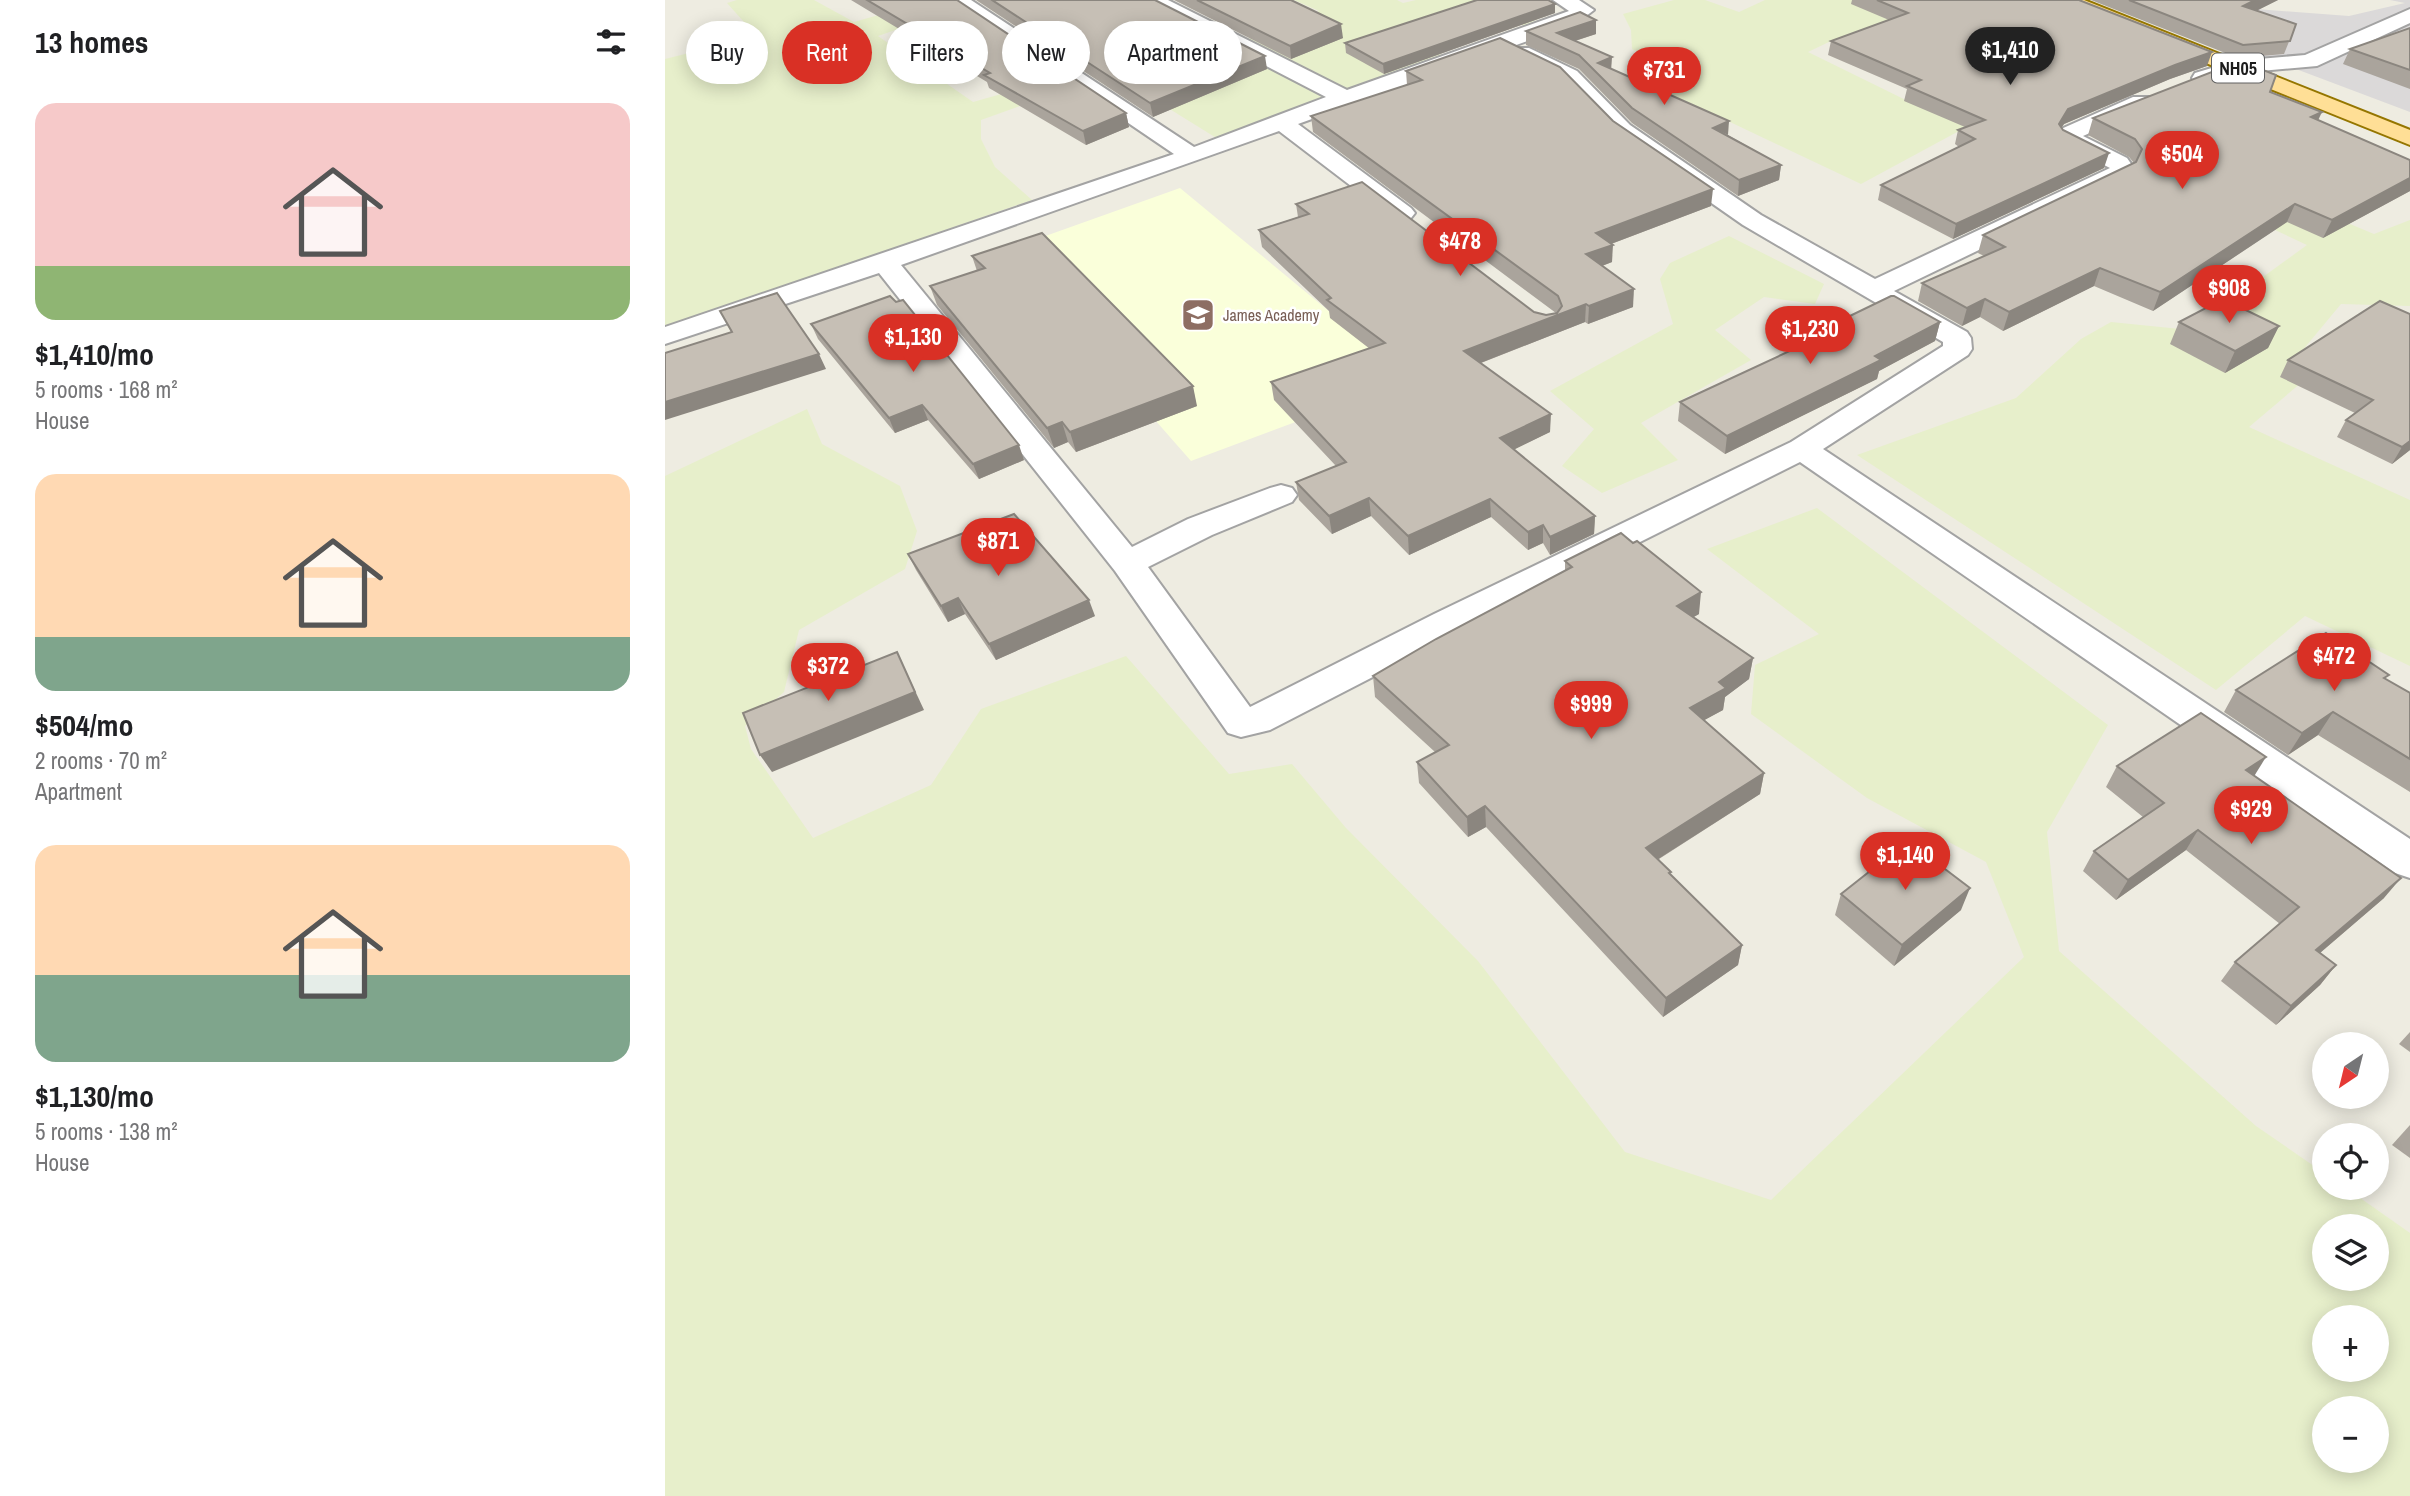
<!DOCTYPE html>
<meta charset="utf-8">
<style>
body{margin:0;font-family:"Archivo Narrow",sans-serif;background:#f2f2f2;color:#202124;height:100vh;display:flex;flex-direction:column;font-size:26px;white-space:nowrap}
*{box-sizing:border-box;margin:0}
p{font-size:23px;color:#757577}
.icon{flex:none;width:38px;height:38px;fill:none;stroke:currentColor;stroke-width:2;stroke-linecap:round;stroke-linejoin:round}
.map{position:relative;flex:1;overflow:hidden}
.drawer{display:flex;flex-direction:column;background:#fff;width:665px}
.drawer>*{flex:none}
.hud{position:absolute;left:21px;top:21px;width:665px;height:63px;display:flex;gap:14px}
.needle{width:46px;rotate:215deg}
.controls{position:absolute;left:1647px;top:1032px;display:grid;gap:14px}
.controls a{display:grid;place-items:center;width:77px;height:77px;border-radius:50%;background:#fff;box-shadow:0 4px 18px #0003;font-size:35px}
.price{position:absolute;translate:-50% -60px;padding:0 16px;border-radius:24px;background:#d93025;color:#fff;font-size:23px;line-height:46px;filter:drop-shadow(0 2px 4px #0008)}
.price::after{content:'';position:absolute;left:50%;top:42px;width:21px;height:16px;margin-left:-10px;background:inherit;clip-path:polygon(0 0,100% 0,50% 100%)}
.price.current{background:#222;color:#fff}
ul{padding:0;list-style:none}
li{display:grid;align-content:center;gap:14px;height:371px;padding:0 35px}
li span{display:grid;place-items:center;height:217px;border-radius:21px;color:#555}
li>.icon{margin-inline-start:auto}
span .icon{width:126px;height:126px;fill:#fffc;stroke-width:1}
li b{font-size:30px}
h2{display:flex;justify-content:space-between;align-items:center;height:84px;padding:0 35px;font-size:30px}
.pill{padding:0 24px;border-radius:32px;background:#fff;box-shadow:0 4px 18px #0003;font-size:24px;line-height:63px}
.pill.current{background:#d93025;color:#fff}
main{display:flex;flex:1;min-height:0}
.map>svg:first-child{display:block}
.residential{fill:#dbd9d9}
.education{fill:#faffda}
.farmland{fill:#e7efcb;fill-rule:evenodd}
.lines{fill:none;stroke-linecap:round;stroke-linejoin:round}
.minor-casing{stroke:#a3a3a3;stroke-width:4}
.major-casing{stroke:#957600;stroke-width:4}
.minor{fill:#fff;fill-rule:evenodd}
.major{fill:#ffdf96;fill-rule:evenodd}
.wall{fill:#aaa49c}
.shaded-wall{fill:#8b867f}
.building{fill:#c6bfb5;stroke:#8b867f;stroke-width:2}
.labels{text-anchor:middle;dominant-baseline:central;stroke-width:5;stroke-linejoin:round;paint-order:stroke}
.far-education-label{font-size:16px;fill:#785e54;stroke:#fff;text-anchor:start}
.shield{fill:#fff;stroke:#606060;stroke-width:2}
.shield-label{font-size:18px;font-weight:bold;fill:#1c1c1c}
</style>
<main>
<section class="drawer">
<h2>13 homes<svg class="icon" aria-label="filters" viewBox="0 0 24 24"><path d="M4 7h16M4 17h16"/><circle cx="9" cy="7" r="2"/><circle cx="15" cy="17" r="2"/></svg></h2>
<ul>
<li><span style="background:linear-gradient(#f6c9c9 75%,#8fb573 0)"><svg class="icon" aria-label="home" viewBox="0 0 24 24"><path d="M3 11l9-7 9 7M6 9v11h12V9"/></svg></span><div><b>$1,410/mo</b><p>5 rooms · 168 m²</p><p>House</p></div></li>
<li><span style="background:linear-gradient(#ffd9b3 75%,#7fa58c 0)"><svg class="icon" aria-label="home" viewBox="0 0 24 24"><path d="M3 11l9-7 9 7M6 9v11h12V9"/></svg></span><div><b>$504/mo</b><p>2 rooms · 70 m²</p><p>Apartment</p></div></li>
<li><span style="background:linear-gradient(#ffd9b3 60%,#7fa58c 0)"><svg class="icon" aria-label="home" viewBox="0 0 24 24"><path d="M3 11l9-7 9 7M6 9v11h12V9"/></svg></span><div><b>$1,130/mo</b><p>5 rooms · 138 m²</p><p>House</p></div></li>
</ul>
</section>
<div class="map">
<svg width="1745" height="1496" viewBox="0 0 1745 1496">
<rect width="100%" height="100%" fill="#eeece1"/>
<path class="residential" d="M1725,0H1745V112L1594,55L1591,9L1684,16L1740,3Z"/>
<path class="education" d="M515,188L746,379L526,461L341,250Z"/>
<g class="farmland">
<path d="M72,0H149L189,22L263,1L277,14L213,36L308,102L371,84L380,97L316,120V139L330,167L367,200L0,327V59L32,51L87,31L62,3Z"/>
<path d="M629,0H732L738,3L751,0H846L883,14L859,26L823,9L734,37L784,58L553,139L466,85L654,11Z"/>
<path d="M1009,0H1040L1074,12L1100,0H1192L1243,20L1211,36L1166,41L1143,52L1255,107L1331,111L1196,184L1025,103L983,119L960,103L1029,78L967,49L966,30L958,14Z"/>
<path d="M1637,204L1709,234L1745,220V306L1676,304L1637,351L1650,371L1584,427L1745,500V666L1640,616L1551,690L1192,455L1351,398L1416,339L1446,322L1525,330L1642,245L1610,230Z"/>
<path d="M1064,236L1159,284L1150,304L1099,297L1050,330L1086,360L976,423L1013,460L937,493L897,466L929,429L885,391L1008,324L995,279L1005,263Z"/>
<path d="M142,409L157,444L235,486L252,531L240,569L134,630L119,692L80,726L86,749L148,838L266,785L316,709L461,656L564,774L627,764L681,828L813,961L960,1152L1106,1200L1359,957L1321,862L1202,798L1086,714L1090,665L1154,634L1042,549L1152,508L1443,725L1382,832L1394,951L1591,1126L1659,1173V1188H1681L1745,1233V1496H0V476ZM1659,1227H1712V1279H1659ZM1659,1318H1712V1370H1659ZM1659,1409H1712V1461H1659Z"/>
</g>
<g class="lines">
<defs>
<g id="minor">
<path d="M282,0H306L529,147L661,97L481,4L478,0H503L682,90L904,11L888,0H914L929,10L912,23L633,124L746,208L750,213L746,218L737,221L728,218L614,131L236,265L467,547L523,519L605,488L616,485L627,488L632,495L627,502L547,535L483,567L585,707L769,614L1126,442L1278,346V342L1078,225L949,135L896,81L848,58L845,53L848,48H864L912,71L965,125L1096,215L1210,279L1445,168L1396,143L1392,134L1396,129L1468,97H1484L1487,102L1484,107L1418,136L1462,158L1469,168L1463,178L1229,291L1302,332L1306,338L1307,349L1303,355L1158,449L1745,839V878L1730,873L1135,462L795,632L605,730L576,737L563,733L450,571L214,273L0,344V327L509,154Z"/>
<path d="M1745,9V23L1652,66L1573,73L1538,85L1530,83L1527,78L1530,73L1570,61L1640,55Z"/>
</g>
<path id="major" d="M1391,0H1419L1745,130V145L1394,4Z"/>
</defs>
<use href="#minor" class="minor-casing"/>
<use href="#major" class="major-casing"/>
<use href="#minor" class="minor"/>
<use href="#major" class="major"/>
</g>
<g class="wall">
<path d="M186,0H292L461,113L464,127L421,145L324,88L322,82Z"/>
<path d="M311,0H490L602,69L488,117Z"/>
<path d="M509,0H626L678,38L626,59Z"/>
<path d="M1187,0H1414L1542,66L1505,79L1399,124L1396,128L1398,130L1439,168L1288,239L1213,200L1216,185L1294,147L1290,144L1293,130L1300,127L1239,101L1242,89L1163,55L1166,41L1224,20L1186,4Z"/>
<path d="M1426,0H1613L1591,11L1631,24L1619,54L1573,58Z"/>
<path d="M890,4V13L719,74L681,53L680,43Z"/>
<path d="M931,20V34L910,41L946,69L1116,165L1114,180L1073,196L967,123L914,69L861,45V31Z"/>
<path d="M1745,28V89L1678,64L1685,49Z"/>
<path d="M741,71L948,121L1046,206L946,244L947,262L937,266L968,307L923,324L920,322L816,363L885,432L849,449L930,516L929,534L885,555L878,543L863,550L826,517L744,555L706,516L667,534L634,500L631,482L671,466L609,400L606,382L705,349L665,318L664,311L597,247L594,230L633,217L631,204L869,312L881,315L891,313L648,132L646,116L742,85Z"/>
<path d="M1605,92L1653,120L1745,160V191L1658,238L1622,222L1488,311L1429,286L1338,331L1315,317L1297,326L1253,301L1257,283L1319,256L1313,253L1318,235L1469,163L1464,157L1423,135L1428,118Z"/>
<path d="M307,256L532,406L411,452L403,442L389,448L272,305L265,286L312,271Z"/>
<path d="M1715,301L1745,450L1727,464L1672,437L1681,420L1690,413L1615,377L1623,360Z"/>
<path d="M1275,322L1270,341L1214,371L1212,379L1060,454L1013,421L1015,402L1140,344V342L1159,333L1160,328Z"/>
<path d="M1514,322L1614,326L1603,348L1560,373L1505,344Z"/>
<path d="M146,324L359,460L314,479L263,420L230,433L153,339Z"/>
<path d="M243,554L430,616L331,660L300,614L283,622L251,570Z"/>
<path d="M900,561L1034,614L1028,617L1088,658L1084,679L1060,697L1058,710L1039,720L1099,773L1095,794L994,859L1006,876L1077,945L1073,965L998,1017L821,827L803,837L754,783L752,762L770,752L710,697L708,676L900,571Z"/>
<path d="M1721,679L1745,693V792L1653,735L1623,755L1559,712L1571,690Z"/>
<path d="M1452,766L1589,776L1719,898L1655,953L1671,965L1655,985L1611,1025L1556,981L1570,962L1615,924L1521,850L1451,900L1418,871L1429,851L1478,817L1441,787Z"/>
<path d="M1176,894L1296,910L1229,966L1170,915Z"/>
<path d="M1745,1032V1052L1734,1044Z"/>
<path d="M1745,1125V1158L1727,1145Z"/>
</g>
<g class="shaded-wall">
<path d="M1590,0H1613L1573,20L1578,6Z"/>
<path d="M890,4V13L719,74L718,64Z"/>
<path d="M931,20V34L894,46L892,33Z"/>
<path d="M676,24L678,38L626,59L625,46Z"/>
<path d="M1547,52L1542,66L1505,79L1399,124L1389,138L1394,124L1403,109L1510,65Z"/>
<path d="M600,56L602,69L488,117L485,103Z"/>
<path d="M947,57L946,72L933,63Z"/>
<path d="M1657,112L1649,129L1646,117Z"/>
<path d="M461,113L464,127L421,145L418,131Z"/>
<path d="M1064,121L1063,135L1048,128Z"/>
<path d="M1444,153L1439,168L1288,239L1291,224Z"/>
<path d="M1116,165L1114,180L1073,196L1074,180Z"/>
<path d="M1745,178V191L1658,238L1667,220Z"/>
<path d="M1048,189L1046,206L930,250L931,233Z"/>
<path d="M1630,204L1622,222L1488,311L1495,292Z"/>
<path d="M948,245L947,262L921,272V254Z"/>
<path d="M1435,268L1429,286L1338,331L1344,312Z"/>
<path d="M969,289L968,307L923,324L924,306Z"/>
<path d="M1320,299L1315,317L1297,326L1302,308Z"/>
<path d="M921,304L920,322L800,369L799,351Z"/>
<path d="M1275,322L1270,341L1214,371L1212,379L1060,454L1062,436Z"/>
<path d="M1614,326L1603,348L1560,373L1570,351Z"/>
<path d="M154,354L161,369L0,420V402Z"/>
<path d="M528,386L532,406L411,452L405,432Z"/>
<path d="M257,405L263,420L230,433L224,418Z"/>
<path d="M886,414L885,432L836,456L835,438Z"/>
<path d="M397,422L403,442L389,448L382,428Z"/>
<path d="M1745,441V450L1727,464L1737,447Z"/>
<path d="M354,445L359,460L314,479L308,464Z"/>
<path d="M704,498L706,516L667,534L664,516Z"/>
<path d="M825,499L826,517L744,555L743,536Z"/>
<path d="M930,516L929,534L885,555V537Z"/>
<path d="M878,525V543L863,550V532Z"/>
<path d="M1036,592L1034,614L1010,628L1012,606Z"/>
<path d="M293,598L300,614L283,622L276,606Z"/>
<path d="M424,600L430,616L331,660L324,644Z"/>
<path d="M232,652L259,710L107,772L95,755Z"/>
<path d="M1088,658L1084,679L1060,697L1058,710L1023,729L1025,708L1054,682Z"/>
<path d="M1668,712L1653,735L1623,755L1637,733Z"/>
<path d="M1601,757L1588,778L1581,770Z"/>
<path d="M1099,773L1095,794L979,868L981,848Z"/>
<path d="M820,806L821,827L803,837L802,817Z"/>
<path d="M1533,830L1521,850L1451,900L1463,880Z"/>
<path d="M1736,878L1719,898L1635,970L1651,950Z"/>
<path d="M1305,888L1296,910L1229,966L1237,945Z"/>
<path d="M1077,945L1073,965L998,1017L1001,998Z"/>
<path d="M1671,965L1655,985L1611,1025L1626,1006Z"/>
</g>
<g class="building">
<path d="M202,0H292L461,113L418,131L319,75L325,73Z"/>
<path d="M327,0H490L600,56L485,103Z"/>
<path d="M532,0H626L676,24L625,46Z"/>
<path d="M812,0H883L890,4L718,64L680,43Z"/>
<path d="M1212,0H1414L1547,52L1510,65L1403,109L1394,124L1398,130L1444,153L1291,224L1216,185L1310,139L1293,130L1320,120L1242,86L1256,80L1166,41L1243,13Z"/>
<path d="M1464,0H1590L1578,6L1631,24L1625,41L1578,45Z"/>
<path d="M915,12L931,20L892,33L947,57L933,63L1064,121L1048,128L1116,165L1074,180L967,108L914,55L861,31Z"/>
<path d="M1745,28V70L1685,49Z"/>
<path d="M835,38L895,67L948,121L1048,189L931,233L948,245L921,254L969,289L924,306L921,304L799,351L886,414L835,438L930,516L885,537L878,525L863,532L825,499L743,536L704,498L664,516L631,482L681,462L606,382L720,343L662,300L666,298L594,230L644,214L631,204L697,182L869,312L881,315L892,313L897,306L893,296L646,116L757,80L741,71Z"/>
<path d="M1575,61L1611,75L1605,92L1657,112L1646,117L1745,160V178L1667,220L1630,204L1495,292L1435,268L1344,312L1320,299L1302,308L1257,283L1340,247L1318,235L1471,162L1477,149L1470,139L1428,118Z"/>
<path d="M377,233L528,386L405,432L397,422L382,428L265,286L320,268L307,256Z"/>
<path d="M112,293L154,354L0,402V353L67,332L55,311Z"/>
<path d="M225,296L231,302L238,300L354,445L308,464L257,405L224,418L146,324Z"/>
<path d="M1226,296H1229L1275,322L1210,356L1216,360L1062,436L1015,402L1142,343L1140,342L1164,331L1160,328Z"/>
<path d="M1558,299L1614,326L1570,351L1514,322Z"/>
<path d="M1715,301L1745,314V441L1737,447L1681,420L1708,400L1623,360Z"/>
<path d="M349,514L424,600L324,644L293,598L276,606L243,554Z"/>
<path d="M956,533L968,543L972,541L1036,592L1012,606L1088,658L1054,682L1061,688L1025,708L1099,773L981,848L1006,872L1004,873L1077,945L1001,998L820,806L802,817L752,762L784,745L708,676L771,639L907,567L900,561Z"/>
<path d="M1661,633L1724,675L1719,678L1745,693V759L1668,712L1637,733L1571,690Z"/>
<path d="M232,652L250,692L95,755L78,713Z"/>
<path d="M1536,713L1601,757L1581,770L1736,878L1651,950L1671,965L1626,1006L1570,962L1634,907L1533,830L1463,880L1429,851L1499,803L1452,766Z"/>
<path d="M1243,841L1305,888L1237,945L1176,894Z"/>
</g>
<defs>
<symbol id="school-square" viewBox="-11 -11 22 22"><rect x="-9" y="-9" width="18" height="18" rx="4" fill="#8d6e63" stroke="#fff"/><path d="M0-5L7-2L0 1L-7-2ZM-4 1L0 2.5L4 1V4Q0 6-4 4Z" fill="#fff"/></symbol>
</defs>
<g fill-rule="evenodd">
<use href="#school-square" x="514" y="296" width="38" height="38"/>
</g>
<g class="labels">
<g class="far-education-label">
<text x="558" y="315">James Academy</text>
</g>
<rect class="shield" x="1547" y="53.5" width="52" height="29" rx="5"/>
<g class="shield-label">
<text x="1573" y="68">NH05</text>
</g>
</g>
</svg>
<div class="controls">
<a><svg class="needle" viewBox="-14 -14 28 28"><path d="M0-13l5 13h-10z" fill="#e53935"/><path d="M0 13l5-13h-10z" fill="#757577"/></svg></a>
<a><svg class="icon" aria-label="locate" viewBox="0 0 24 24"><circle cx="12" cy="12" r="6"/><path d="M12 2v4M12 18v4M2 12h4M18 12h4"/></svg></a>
<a><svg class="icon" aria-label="layers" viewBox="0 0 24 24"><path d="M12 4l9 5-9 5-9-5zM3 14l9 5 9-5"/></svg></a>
<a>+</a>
<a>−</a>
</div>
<b class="price current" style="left:1345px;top:87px">$1,410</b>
<b class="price" style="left:999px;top:107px">$731</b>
<b class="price" style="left:1517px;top:191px">$504</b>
<b class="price" style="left:795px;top:278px">$478</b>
<b class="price" style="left:1564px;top:325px">$908</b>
<b class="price" style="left:1145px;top:366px">$1,230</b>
<b class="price" style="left:248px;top:374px">$1,130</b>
<b class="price" style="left:333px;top:578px">$871</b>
<b class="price" style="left:1669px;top:693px">$472</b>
<b class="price" style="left:163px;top:703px">$372</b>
<b class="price" style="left:926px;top:741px">$999</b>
<b class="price" style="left:1586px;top:846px">$929</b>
<b class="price" style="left:1240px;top:892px">$1,140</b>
<div class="hud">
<a class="pill">Buy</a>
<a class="pill current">Rent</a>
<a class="pill">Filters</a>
<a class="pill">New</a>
<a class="pill">Apartment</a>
</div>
</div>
</main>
